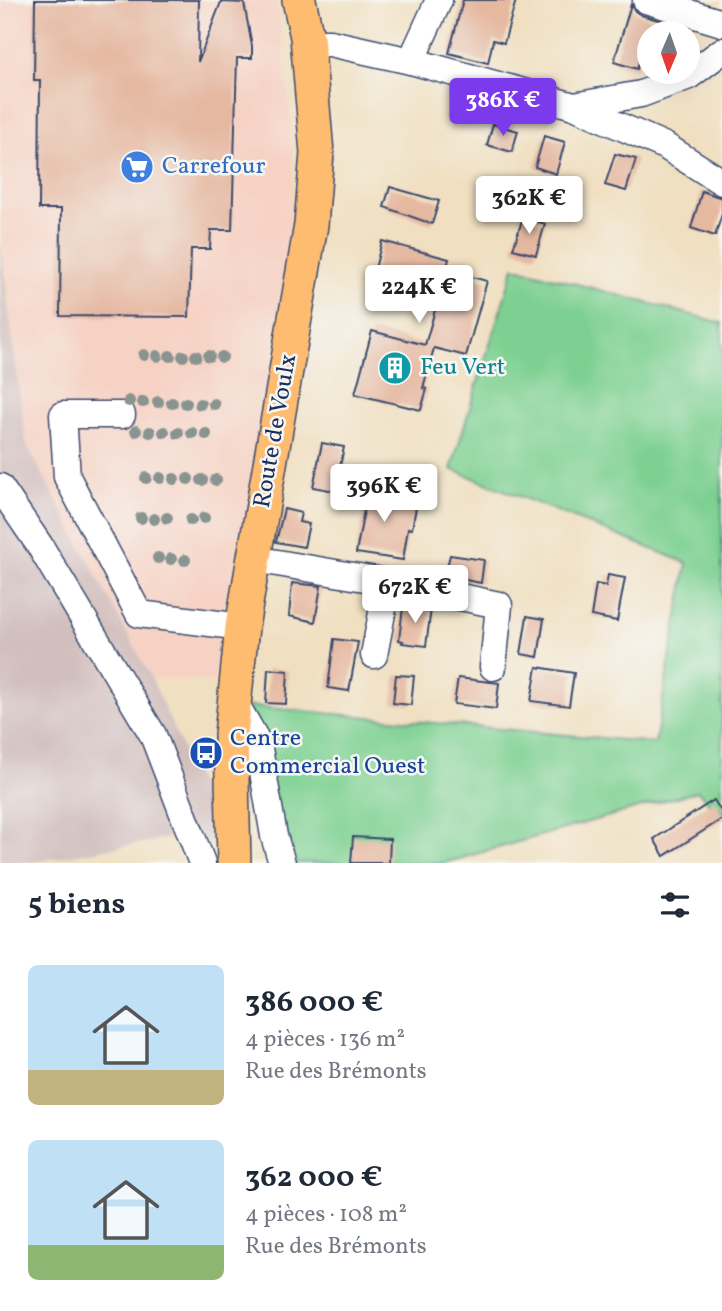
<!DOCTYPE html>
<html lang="fr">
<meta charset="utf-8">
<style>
body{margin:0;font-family:Vollkorn,serif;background:#f6f6f7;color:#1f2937;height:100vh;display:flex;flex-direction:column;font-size:26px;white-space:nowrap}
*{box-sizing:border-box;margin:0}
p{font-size:23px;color:#747a83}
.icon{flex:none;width:38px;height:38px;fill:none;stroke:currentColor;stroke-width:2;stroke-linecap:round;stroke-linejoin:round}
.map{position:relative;height:863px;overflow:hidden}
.sheet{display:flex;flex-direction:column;background:#fff;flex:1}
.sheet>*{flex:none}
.needle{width:46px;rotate:182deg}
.buttons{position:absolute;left:637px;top:21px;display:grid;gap:14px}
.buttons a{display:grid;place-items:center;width:63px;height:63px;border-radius:50%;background:#fff;box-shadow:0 7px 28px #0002;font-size:35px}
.price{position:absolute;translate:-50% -60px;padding:0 16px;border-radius:7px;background:#fff;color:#222;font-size:23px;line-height:46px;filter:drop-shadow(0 2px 4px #0008)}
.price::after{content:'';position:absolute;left:50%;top:42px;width:21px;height:16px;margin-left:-10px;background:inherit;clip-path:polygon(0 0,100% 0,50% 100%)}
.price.current{background:#7c3aed;color:#fff}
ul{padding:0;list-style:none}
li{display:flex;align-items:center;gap:21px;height:175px;padding:0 28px}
li span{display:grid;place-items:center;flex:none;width:196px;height:140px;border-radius:10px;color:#555}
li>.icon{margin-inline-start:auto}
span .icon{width:84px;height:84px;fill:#fffc;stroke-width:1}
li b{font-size:30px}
h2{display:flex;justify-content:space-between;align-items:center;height:84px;padding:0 28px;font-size:30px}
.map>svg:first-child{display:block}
.built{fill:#f6d2c4}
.industrial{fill:#d1bfbe}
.green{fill:#7dd091;stroke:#4c8078;stroke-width:2}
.building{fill:#e5b8a0}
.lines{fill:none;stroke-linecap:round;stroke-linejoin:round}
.minor-casing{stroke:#3b496d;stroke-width:29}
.major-casing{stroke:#3b496d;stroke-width:36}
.minor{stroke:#fff;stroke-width:26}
.major{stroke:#febc70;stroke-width:33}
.tree{fill:#899491}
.labels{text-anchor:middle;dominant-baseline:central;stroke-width:5;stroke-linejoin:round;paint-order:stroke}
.shop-label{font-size:24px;fill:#366cbe;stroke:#f6f6f2;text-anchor:start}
.culture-label{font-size:24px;fill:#0d838f;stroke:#f6f6f2;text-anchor:start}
.street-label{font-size:24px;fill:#1b2f5e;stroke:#f6f6f2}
.transit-label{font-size:24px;fill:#164399;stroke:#f6f6f2;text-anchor:start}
</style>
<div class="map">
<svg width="722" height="863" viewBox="0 0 722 863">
<rect width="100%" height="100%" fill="#f6f6f2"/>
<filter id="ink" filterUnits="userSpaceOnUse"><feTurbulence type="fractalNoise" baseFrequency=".0143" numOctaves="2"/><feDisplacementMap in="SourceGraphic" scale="14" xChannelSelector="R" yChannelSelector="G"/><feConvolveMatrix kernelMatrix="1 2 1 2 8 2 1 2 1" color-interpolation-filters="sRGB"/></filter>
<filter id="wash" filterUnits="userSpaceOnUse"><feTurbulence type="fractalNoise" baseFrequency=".00686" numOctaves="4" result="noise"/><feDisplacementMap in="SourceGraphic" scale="28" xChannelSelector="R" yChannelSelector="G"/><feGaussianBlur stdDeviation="1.57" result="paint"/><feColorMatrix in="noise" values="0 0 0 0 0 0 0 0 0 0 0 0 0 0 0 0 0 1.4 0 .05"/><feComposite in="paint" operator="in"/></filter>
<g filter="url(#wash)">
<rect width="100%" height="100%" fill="#f0dfc0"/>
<path class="built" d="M0,0H277L293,135V223L220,681L151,678L26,443L0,224Z"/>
<path class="industrial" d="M0,239L26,443L151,678L206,800L211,844L181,836L27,863H0Z"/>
<path class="green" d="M514,267L722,323V818L698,791L444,863H285L249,706L655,743L687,563L451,469Z"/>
<g id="blocks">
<g class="building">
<path d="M35,0H199L198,62L221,2L244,3L252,46V58H237L232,230H211L210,249H191L189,317L60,316L61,209H39L40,80H34Z"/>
<path d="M463,0H516L504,43L493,40L488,63L449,53Z"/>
<path d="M631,4L635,11L641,15L689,29L688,33H647L637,69L614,62Z"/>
<path d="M493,124L518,131L512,152L487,145Z"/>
<path d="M544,136L565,142L556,174L535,167Z"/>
<path d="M615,154L636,159L626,191L605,185Z"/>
<path d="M390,187L439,201L432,224L384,207Z"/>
<path d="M702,191L722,198V214L715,236L691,228Z"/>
<path d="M523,217L545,224L536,255L513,249Z"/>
<path d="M382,241L449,259L446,270L487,281L466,356L434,348L423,388L427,389L421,410L355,394L372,331L425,345L439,296L372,281Z"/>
<path d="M322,443L344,447L335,491L313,487Z"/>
<path d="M366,473L380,476L374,502L403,507L405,500L417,502L412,529L408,528L403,560L356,553L365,505L359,504Z"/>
<path d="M284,509L301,513L299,522L309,524L304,547L276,542Z"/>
<path d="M450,555L484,560L481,583L450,577L451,572L446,571Z"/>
<path d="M608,575L625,578L617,621L591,616L596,584L606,586Z"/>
<path d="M292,583L321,586L315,622L289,616Z"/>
<path d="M408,605L431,609L426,646L402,643L403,641L399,640L403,607L407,608Z"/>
<path d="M527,616L544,619L538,657L521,654Z"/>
<path d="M334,639L358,642L349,691L328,688Z"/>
<path d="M537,667L574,673L569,706L531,701Z"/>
<path d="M268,669L288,671L286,704L266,703Z"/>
<path d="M396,675L414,676L411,705L393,703Z"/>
<path d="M458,678L499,683L496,709L454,704Z"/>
<path d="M714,800L722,813V819L664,856L654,839Z"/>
<path d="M353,837L390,839L389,863H351Z"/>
</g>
</g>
</g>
<g filter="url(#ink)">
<use href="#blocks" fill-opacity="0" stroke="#3b496d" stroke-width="2"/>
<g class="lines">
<defs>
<g id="minor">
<path d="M646,0L722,23"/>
<path d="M307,37L320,43H330L411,61L574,106L641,94L689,76L722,51"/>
<path d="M411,61L439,0"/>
<path d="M574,106L665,146L722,182"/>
<path d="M122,415H63L67,477L139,614L242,627"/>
<path d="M0,487L40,546L153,735L202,863"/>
<path d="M254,559L388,582L499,605L493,667"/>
<path d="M374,655L388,582"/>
<path d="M234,701L258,743L274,836L282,863"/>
</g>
<path id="major" d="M234,863L231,735L242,627L311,225L317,153L307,37L299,0"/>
</defs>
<use href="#minor" class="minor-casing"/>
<use href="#major" class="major-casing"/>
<use href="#minor" class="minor"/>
<use href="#major" class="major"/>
</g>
<g class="tree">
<circle cx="144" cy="355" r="6"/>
<circle cx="157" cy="356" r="6"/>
<circle cx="170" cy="356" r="6"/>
<circle cx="183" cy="356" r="6"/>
<circle cx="196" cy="356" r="6"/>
<circle cx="209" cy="356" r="6"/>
<circle cx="222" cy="357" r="6"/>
<circle cx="129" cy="401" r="6"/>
<circle cx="143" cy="402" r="6"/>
<circle cx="158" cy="402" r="6"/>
<circle cx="172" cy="403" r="6"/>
<circle cx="186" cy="403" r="6"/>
<circle cx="200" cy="404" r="6"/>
<circle cx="214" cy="404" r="6"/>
<circle cx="136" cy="431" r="6"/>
<circle cx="150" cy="432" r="6"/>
<circle cx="164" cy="432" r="6"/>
<circle cx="178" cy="433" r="6"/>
<circle cx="192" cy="433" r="6"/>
<circle cx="206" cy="434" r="6"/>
<circle cx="146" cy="478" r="6"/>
<circle cx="160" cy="478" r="6"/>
<circle cx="174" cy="479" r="6"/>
<circle cx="188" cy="479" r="6"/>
<circle cx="202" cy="480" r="6"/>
<circle cx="216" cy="480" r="6"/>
<circle cx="141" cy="518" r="6"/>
<circle cx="167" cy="518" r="6"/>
<circle cx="204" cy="518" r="6"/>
<circle cx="154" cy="519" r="6"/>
<circle cx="191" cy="520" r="6"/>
<circle cx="158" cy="558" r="6"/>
<circle cx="171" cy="559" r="6"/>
<circle cx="185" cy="560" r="6"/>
</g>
</g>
<defs>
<symbol id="supermarket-disc" viewBox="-11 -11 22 22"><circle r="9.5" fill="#3f7fe0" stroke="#f6f6f2"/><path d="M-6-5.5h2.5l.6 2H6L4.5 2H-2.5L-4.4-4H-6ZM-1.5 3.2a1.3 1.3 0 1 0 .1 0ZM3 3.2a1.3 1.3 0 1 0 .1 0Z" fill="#fff"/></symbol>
<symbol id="building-disc" viewBox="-11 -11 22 22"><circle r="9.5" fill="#0f9aa8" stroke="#f6f6f2"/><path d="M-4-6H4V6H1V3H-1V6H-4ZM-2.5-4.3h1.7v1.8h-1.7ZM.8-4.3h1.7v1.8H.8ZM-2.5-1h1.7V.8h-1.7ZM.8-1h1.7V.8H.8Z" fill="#fff"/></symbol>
<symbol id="bus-disc" viewBox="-11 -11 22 22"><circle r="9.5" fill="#1a4fb4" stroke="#f6f6f2"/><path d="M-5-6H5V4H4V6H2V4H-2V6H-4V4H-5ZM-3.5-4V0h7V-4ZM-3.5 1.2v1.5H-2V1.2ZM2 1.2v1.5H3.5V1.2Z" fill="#fff"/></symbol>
</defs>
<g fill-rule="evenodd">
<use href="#supermarket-disc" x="118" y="148" width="38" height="38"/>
<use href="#building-disc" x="376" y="349" width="38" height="38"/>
<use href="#bus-disc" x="187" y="734" width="38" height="38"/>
</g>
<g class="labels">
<g class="shop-label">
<text x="162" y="167">Carrefour</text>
</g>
<g class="culture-label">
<text x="420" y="368">Feu Vert</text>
</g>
<g class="street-label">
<text transform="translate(276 431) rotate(-80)">Route de Voulx</text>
</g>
<g class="transit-label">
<text x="230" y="739">Centre<tspan x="230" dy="28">Commercial Ouest</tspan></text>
</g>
</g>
</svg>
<div class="buttons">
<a><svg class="needle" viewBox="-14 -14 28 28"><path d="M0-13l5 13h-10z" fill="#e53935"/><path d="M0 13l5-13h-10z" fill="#747a83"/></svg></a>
</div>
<b class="price current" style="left:503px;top:138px">386K €</b>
<b class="price" style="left:529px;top:236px">362K €</b>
<b class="price" style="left:419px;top:325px">224K €</b>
<b class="price" style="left:384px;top:524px">396K €</b>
<b class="price" style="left:415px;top:625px">672K €</b>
</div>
<section class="sheet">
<h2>5 biens<svg class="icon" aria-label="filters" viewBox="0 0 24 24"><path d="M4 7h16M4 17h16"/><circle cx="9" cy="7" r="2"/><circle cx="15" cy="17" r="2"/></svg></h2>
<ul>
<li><span style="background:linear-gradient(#bfe0f5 75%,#c2b280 0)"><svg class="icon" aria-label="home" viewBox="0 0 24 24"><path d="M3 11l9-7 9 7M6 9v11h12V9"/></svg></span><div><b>386 000 €</b><p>4 pièces · 136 m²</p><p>Rue des Brémonts</p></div></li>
<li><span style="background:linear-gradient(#bfe0f5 75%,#8fb573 0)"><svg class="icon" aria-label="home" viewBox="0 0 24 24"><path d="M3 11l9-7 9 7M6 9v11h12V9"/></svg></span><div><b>362 000 €</b><p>4 pièces · 108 m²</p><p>Rue des Brémonts</p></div></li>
</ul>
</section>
